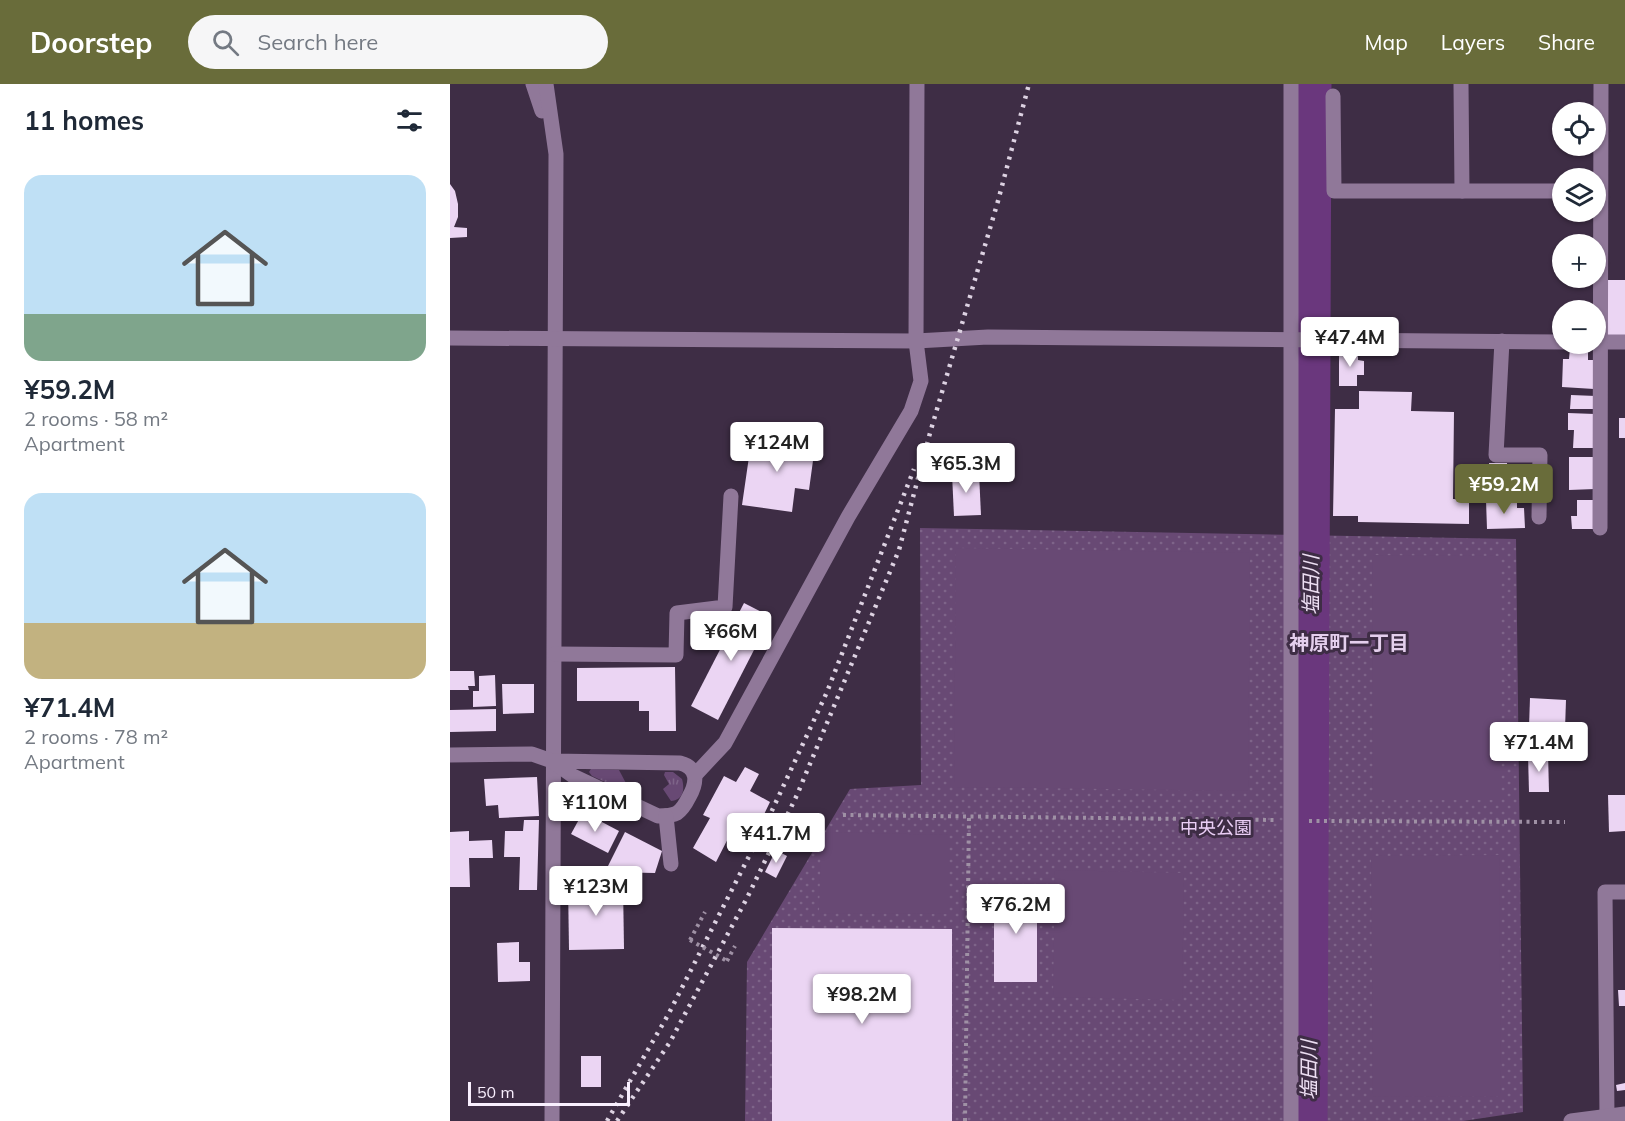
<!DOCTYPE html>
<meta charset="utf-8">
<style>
body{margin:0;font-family:Mulish,"Noto Sans JP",sans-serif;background:#f6f6f7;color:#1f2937;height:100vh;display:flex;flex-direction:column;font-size:22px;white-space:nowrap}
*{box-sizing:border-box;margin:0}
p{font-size:20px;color:#747a83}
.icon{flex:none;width:33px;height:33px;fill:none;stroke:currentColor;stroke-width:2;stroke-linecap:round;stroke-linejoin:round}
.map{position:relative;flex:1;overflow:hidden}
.drawer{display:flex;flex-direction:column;background:#fff;width:450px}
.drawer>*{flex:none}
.fabs{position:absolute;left:1102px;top:18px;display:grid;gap:12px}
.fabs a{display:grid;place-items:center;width:54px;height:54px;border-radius:50%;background:#fff;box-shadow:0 2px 4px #0004;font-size:30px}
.scale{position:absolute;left:18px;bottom:15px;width:162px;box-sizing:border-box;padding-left:6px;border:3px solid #f9effe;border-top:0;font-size:16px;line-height:21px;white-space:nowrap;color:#f9effe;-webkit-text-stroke:4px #3e2d45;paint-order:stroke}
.price{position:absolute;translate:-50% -51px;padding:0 14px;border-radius:6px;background:#fff;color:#222;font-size:20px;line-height:39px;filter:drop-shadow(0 2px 3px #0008)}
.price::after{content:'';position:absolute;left:50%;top:36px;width:18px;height:14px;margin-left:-9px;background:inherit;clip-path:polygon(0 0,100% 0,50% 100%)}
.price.current{background:#696c3a;color:#fff}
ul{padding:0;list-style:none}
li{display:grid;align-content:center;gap:12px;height:318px;padding:0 24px}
li span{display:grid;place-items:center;height:186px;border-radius:18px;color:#555}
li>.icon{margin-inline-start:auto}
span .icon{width:108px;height:108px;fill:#fffc;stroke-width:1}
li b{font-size:26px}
h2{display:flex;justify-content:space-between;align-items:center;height:72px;padding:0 24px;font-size:26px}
header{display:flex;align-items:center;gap:36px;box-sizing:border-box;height:84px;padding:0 30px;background:#696c3a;color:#fff}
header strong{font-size:28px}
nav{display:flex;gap:33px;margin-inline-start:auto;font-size:21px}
.search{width:420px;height:54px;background:#f6f6f7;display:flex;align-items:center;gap:15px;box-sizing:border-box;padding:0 21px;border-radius:33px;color:#747a83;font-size:22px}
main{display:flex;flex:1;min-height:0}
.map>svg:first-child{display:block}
.grass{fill:url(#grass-tufts)}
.park{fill:url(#park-dots)}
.garden{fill:#684974}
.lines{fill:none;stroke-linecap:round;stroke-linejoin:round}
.river{stroke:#6a377d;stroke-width:39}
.building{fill:#ebd5f3}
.path{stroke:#9f91a5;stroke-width:4;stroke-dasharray:3 4.5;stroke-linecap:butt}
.minor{stroke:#907899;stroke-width:15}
.rail{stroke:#ddd2e2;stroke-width:4.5;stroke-dasharray:3 6;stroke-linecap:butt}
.path-bridge{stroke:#9f91a5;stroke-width:4;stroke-dasharray:3 4.5;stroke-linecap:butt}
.labels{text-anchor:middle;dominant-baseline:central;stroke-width:6;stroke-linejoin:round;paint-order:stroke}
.park-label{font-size:18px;fill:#eacef6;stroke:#3e2d45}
.water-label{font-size:20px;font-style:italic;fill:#ecdef2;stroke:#3e2d45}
.neighbourhood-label{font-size:20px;font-weight:bold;fill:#e4cfed;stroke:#3e2d45}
</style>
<header>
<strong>Doorstep</strong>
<div class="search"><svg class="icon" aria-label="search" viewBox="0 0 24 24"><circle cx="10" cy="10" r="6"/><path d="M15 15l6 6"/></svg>Search here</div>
<nav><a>Map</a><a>Layers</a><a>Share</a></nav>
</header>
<main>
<section class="drawer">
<h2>11 homes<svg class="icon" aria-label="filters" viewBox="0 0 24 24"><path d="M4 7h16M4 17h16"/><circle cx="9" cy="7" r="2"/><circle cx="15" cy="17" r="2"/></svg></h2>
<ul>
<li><span style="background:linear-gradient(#bfe0f5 75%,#7fa58c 0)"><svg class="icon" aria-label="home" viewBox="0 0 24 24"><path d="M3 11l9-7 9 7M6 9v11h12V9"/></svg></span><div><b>¥59.2M</b><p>2 rooms · 58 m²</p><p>Apartment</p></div></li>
<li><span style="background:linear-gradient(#bfe0f5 70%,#c2b280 0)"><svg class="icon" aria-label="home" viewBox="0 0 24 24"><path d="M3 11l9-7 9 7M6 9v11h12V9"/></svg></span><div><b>¥71.4M</b><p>2 rooms · 78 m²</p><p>Apartment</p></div></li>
</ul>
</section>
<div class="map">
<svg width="1175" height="1037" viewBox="0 0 1175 1037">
<defs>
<pattern id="grass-tufts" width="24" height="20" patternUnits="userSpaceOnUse" patternTransform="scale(1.5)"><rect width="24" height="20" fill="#684974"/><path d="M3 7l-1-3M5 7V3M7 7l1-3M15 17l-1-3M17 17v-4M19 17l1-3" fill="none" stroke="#7e6489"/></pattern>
<pattern id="park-dots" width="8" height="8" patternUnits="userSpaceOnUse" patternTransform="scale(1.5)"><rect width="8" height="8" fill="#684974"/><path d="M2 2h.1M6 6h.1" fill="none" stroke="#7e6489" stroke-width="1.8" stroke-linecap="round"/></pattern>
</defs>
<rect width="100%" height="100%" fill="#3e2d45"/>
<g class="grass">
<path d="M141,685L169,686L179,705L174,707L142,692L139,688Z"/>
<path d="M215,688H223L232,695C235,706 233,716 221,717L213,705L219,700L214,691Z"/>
</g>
<path class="park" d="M470,444L1066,455L1073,1028L1013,1037H295L297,878L400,705L471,701Z"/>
<g class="garden">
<path d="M506,464L800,469L798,707L504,703Z"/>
<path d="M922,471L1051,472V716H923Z"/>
<path d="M378,748L499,751V830L369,829L371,759Z"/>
<path d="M1049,771L1051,1012L923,1013L921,772Z"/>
<path d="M605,786L734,789L732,916L603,913Z"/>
</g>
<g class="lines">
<path class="river" d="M858,1037L862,0"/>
</g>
<g class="building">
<path d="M0,100L5,107L8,120V133L4,143L17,144V153L0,154Z"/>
<rect x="1157" y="196" width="18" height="56"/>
<path d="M1120,264L1138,266V276H1146L1144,305L1112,303L1113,275H1119Z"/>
<path d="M889,267H908V276L914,277V291H907V302H889Z"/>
<path d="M909,307L962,308L961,327L1004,328L1003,415L1019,416V440L908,438V432H883L885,325H909Z"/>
<path d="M1121,311L1146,312L1145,325H1120Z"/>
<path d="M1118,329L1145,330L1144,364H1123L1124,346H1118Z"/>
<rect x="1169" y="334" width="6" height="20"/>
<path d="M302,352L365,362L359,406L345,404L342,428L292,421Z"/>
<path d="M1119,373H1144L1145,405L1119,406Z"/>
<path d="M1039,379H1057L1058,396H1051V407H1040Z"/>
<path d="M1062,383H1083V408H1059L1058,399H1063Z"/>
<path d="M529,389L531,431L504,432L502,390Z"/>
<path d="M1036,416H1067V424H1074L1075,444L1037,445Z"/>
<path d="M1127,416H1145V445H1122L1121,432H1127Z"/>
<path d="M294,519L321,533L268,636L241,622Z"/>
<path d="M225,583L226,647H199V627H189V617H127V584Z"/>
<path d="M0,587H24L25,602H18L19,606H0Z"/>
<path d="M45,591L46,622L23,623V607H29V592Z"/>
<path d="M52,600H84V629L53,630Z"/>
<path d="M1080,614L1116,616L1115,645L1079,643Z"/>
<path d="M46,625V647L0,648V626Z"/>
<path d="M1098,669L1099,708H1079L1078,670Z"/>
<path d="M295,683L309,690L300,707L320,718L307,745L288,735L266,778L243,764L260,734L253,731L274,692L286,698Z"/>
<path d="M87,693L89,732L49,734L48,721L36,722L34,695Z"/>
<path d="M1158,711H1175V747L1159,748Z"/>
<path d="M133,728L169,747L158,769L121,750Z"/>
<path d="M74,736H89L87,806H69L70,773H54L55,747H73Z"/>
<path d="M19,747V757L42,756L43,774H19L20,803H0V748Z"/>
<path d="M175,748L212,767L205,789L155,788Z"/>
<path d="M326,766L337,772L326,794L315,788Z"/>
<path d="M118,800H173L174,865L119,866Z"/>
<rect x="544" y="804" width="43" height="94"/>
<path d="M322,844L502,845V1037H322Z"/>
<path d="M69,858V878H80V897L48,898L47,859Z"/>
<path d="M1168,906H1175V922H1169Z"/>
<rect x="131" y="972" width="20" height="31"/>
<path d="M1175,999V1006L1167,1007L1166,1001Z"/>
</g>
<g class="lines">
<g class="path">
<path d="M393,731L825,736"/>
<path d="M859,737L1115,738"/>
<path d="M240,856L255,828"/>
<path d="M277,877L285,862"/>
<path d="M515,1037L519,732"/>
</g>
<g class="minor">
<path d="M83,0L92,27"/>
<path d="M96,0L106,70L102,1037"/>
<path d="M841,0V1037"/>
<path d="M1011,0L1012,107"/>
<path d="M883,12L884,107H1113"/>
<path d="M0,254L466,257L538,253L1113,258"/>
<path d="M1052,257L1046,371H1090L1089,433"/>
<path d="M1146,258H1175"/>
<path d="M1150,444L1151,0"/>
<path d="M105,570L226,571L227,529L275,523L281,412"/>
<path d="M0,671L82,670L102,677L230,679C249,684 247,699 239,713C236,719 233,725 227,729C222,732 215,732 208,732L123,692L102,677"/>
<path d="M245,691L275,659L398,433L461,327L471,297L466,257L467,0"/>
<path d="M216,732L221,780"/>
<path d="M1157,1033L1155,808H1175"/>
<path d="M1121,1037L1175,1030"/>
</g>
<g class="rail">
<path d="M157,1037L218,931L319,733L377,608L464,385"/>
<path d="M167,1037L220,958L297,814L347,711L449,466L480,349L548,117L579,0"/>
</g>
<path class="path-bridge" d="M240,856L277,877"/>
</g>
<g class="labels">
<g class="park-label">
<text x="766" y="743">中央公園</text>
</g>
<g class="water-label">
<text transform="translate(860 501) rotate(-90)">塩田川</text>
<text transform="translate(858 986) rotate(-90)">塩田川</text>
</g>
<g class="neighbourhood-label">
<text x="899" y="558">神原町一丁目</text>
</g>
</g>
</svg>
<div class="fabs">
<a><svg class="icon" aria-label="locate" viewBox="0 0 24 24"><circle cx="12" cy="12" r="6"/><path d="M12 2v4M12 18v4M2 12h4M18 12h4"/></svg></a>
<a><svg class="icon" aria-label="layers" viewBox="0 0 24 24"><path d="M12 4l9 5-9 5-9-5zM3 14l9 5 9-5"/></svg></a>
<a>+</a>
<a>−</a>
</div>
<div class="scale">50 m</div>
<b class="price" style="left:900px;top:284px">¥47.4M</b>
<b class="price" style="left:327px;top:389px">¥124M</b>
<b class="price" style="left:516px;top:410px">¥65.3M</b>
<b class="price current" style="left:1054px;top:431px">¥59.2M</b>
<b class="price" style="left:281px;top:578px">¥66M</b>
<b class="price" style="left:1089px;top:689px">¥71.4M</b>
<b class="price" style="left:145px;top:749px">¥110M</b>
<b class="price" style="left:326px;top:780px">¥41.7M</b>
<b class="price" style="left:146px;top:833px">¥123M</b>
<b class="price" style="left:566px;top:851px">¥76.2M</b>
<b class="price" style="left:412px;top:941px">¥98.2M</b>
</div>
</main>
